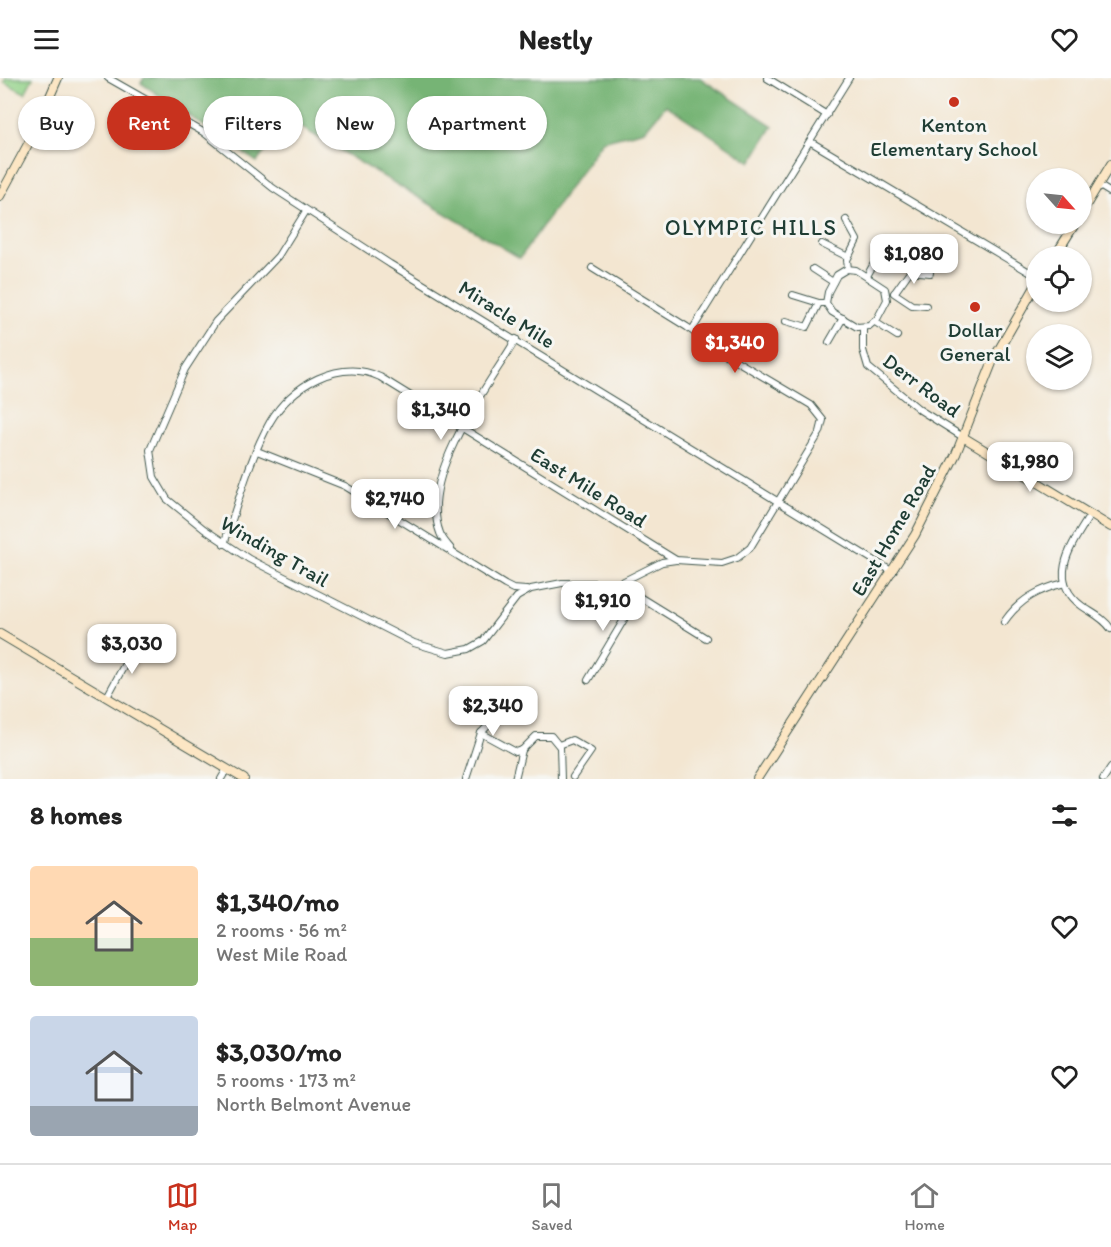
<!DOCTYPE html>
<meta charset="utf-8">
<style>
body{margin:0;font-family:Itim,sans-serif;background:#f2f2f2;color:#222;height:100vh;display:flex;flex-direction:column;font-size:22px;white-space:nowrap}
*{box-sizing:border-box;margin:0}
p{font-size:20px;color:#767676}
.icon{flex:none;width:33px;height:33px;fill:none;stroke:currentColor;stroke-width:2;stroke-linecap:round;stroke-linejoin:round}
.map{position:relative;height:701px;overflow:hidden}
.details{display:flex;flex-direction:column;background:#fff;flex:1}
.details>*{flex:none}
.banner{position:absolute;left:18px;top:18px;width:600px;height:54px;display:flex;gap:12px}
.needle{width:39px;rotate:117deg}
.fabs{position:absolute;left:1026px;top:90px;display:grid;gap:12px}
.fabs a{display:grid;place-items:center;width:66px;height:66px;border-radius:50%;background:#fff;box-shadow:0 2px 4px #0004;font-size:30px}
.price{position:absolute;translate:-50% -51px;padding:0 14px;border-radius:12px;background:#fff;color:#222;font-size:20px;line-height:39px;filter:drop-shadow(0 2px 3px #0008)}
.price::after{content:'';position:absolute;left:50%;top:36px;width:18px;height:14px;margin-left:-9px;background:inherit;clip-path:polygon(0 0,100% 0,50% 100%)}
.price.active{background:#c8321e;color:#fff}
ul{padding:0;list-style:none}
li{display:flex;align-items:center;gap:18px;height:150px;padding:0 30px}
li span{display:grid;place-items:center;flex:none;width:168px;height:120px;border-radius:6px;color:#555}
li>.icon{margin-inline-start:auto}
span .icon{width:72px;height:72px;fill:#fffc;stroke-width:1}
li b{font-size:26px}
h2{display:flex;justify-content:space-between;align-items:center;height:72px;padding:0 30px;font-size:26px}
.chip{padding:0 21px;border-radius:27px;background:#fff;box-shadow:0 2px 4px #0004;font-size:21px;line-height:54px}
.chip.active{background:#c8321e;color:#fff}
header{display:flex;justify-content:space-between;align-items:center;height:78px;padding:0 30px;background:#fff;font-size:27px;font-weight:800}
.dock{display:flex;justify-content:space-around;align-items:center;height:84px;border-top:2px solid #e0e0e0;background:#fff;font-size:16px;color:#767676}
.dock a{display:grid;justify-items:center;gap:3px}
.dock .active{color:#c8321e}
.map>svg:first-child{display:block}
.green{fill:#93d288;stroke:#59885e;stroke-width:1.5}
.forest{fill:#76b474;stroke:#4a7854;stroke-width:1.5}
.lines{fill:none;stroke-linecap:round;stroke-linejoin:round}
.street-casing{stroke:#3f564c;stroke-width:8}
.secondary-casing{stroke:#3f564c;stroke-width:10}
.street{stroke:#fff;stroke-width:6}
.secondary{stroke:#fce6c4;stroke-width:8}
.poi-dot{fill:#c8321e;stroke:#f6f6f2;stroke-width:2}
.labels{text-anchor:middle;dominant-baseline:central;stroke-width:6;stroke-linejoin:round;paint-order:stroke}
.poi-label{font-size:21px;fill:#1f3d34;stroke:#f6f6f2}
.street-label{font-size:21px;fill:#1f3d34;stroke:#f6f6f2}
.neighbourhood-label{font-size:22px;letter-spacing:1.5px;fill:#1f3d34;stroke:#f6f6f2}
</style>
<header><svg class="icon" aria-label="menu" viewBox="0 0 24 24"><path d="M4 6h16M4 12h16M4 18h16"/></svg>Nestly<svg class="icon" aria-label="heart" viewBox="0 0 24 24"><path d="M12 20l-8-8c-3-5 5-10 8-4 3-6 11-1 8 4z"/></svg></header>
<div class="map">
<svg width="1111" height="701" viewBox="0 0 1111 701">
<rect width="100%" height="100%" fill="#f6f6f2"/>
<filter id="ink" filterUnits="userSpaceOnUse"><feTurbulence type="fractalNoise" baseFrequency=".0167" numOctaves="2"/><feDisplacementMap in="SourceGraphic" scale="12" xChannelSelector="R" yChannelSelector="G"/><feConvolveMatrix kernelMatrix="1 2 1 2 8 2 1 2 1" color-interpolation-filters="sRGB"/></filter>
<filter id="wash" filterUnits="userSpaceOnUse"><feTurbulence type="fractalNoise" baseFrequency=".008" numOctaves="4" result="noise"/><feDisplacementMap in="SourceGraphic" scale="24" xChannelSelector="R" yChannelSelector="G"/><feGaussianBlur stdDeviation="1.35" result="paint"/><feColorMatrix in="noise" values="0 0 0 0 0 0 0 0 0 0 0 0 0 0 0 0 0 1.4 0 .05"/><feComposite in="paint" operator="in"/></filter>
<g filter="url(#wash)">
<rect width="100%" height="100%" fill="#f3e6d1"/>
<path class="green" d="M6,0H33L25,15L4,4Z"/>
<path class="forest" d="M144,0H700L773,48L751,84L666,27L645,52L602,63L520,180L289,42L257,84L141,5Z"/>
</g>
<g filter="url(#ink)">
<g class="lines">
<defs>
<g id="street">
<path d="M108,0L203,54L273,110L390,186L893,494"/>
<path d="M767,0L827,37"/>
<path d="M811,64L1036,198"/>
<path d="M1098,107L1111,115"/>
<path d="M306,133L278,178L216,243L185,291L150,372L154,399L167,421L204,451L249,481L414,565L448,575L469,571L483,563L517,519L531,511L562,505H620L662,484L676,482"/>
<path d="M846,142L857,162L847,182L848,191"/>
<path d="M822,166L848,179"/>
<path d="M813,191L833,204"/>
<path d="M847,191L856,192L885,211L887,222L877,241L869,248L857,249L832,234L826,225L828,214L837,197Z"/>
<path d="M867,198L881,173"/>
<path d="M895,214L910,193L930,195"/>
<path d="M894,215L912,227L926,228"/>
<path d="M793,217L819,225"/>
<path d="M786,243L807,249L819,225H826"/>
<path d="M875,244L897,258"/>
<path d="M863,249V272L868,289L920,332L963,359"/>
<path d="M692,252L849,0"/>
<path d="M829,264L843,240"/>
<path d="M257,373L345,408L505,507L513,511L526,512"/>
<path d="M1090,437C1073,465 1045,501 1082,528C1092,535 1104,540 1111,551"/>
<path d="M224,466C238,426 249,381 270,344C291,307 340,280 380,299L676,482L722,485L737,480L750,470L820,354L823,342L811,327L718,272L687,249L592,190"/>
<path d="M451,471C447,466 442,461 440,455C418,398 488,309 516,261"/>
<path d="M614,507L638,518L706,560"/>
<path d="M1004,544C1020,521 1039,511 1065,505"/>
<path d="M588,602L638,518"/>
<path d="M107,619L127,582L135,576L141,567"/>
<path d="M481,655L516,674L522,672L536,658H551L560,669L561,701"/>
<path d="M559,667L572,662L591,673L573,699"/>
<path d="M221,701L227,691"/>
<path d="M466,701L481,655L518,616"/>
<path d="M515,701L522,672"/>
<path d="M1103,701L1111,689"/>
</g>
<g id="secondary">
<path d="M0,118L34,55L58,0"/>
<path d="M1082,134L1111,86"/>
<path d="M1055,178L1075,146"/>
<path d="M963,359L1111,449"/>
<path d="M0,556L244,701"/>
<path d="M757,701L915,457L956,376L994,280L1036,207"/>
</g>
</defs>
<use href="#street" class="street-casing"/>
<use href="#secondary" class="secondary-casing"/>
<use href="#street" class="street"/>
<use href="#secondary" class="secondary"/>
</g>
</g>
<g class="poi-dot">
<circle cx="954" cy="24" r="6"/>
<circle cx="975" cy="229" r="6"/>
</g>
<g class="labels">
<g class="poi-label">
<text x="954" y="46">Kenton<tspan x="954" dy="24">Elementary School</tspan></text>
<text x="975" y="251">Dollar<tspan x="975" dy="24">General</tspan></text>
</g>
<g class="street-label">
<text transform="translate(507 236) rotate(32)">Miracle Mile</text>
<text transform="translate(922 307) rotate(37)">Derr Road</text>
<text transform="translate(589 409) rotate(32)">East Mile Road</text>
<text transform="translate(893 452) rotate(-60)">East Home Road</text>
<text transform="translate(275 473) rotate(30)">Winding Trail</text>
</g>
<g class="neighbourhood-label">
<text x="751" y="149">OLYMPIC HILLS</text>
</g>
</g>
</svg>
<div class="fabs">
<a><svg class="needle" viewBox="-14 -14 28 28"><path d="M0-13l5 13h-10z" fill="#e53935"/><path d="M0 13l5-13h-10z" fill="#767676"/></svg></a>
<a><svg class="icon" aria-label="locate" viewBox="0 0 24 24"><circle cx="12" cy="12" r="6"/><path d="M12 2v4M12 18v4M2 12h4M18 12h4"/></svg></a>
<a><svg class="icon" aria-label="layers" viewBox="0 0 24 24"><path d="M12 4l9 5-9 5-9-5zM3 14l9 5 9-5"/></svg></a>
</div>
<b class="price" style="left:914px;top:207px">$1,080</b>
<b class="price active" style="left:735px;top:296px">$1,340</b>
<b class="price" style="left:441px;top:363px">$1,340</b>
<b class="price" style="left:1030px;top:415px">$1,980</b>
<b class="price" style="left:395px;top:452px">$2,740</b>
<b class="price" style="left:603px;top:554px">$1,910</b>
<b class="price" style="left:132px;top:597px">$3,030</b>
<b class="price" style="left:493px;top:659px">$2,340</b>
<div class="banner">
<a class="chip">Buy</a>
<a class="chip active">Rent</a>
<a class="chip">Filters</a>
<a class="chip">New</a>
<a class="chip">Apartment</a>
</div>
</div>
<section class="details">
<h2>8 homes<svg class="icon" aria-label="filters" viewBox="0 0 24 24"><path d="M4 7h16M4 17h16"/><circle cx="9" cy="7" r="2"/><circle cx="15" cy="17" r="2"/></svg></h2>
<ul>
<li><span style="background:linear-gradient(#ffd9b3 60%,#8fb573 0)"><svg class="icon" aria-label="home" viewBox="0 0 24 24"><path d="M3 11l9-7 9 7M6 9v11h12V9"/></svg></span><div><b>$1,340/mo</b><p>2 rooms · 56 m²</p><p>West Mile Road</p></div><svg class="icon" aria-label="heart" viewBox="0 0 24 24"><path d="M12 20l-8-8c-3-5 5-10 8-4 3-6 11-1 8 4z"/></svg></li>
<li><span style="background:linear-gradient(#c9d6e8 75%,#9aa5b1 0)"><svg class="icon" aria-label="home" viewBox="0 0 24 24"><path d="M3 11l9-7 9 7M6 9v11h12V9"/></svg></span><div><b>$3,030/mo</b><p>5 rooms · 173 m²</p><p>North Belmont Avenue</p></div><svg class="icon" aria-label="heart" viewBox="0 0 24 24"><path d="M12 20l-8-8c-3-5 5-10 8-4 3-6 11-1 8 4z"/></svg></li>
</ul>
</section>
<nav class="dock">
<a class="active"><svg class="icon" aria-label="map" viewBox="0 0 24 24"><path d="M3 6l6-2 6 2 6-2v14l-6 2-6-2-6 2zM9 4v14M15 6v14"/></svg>Map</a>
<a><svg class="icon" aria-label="saved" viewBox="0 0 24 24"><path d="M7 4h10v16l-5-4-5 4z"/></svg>Saved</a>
<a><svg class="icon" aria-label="home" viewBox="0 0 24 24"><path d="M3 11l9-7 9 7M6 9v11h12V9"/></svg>Home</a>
</nav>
